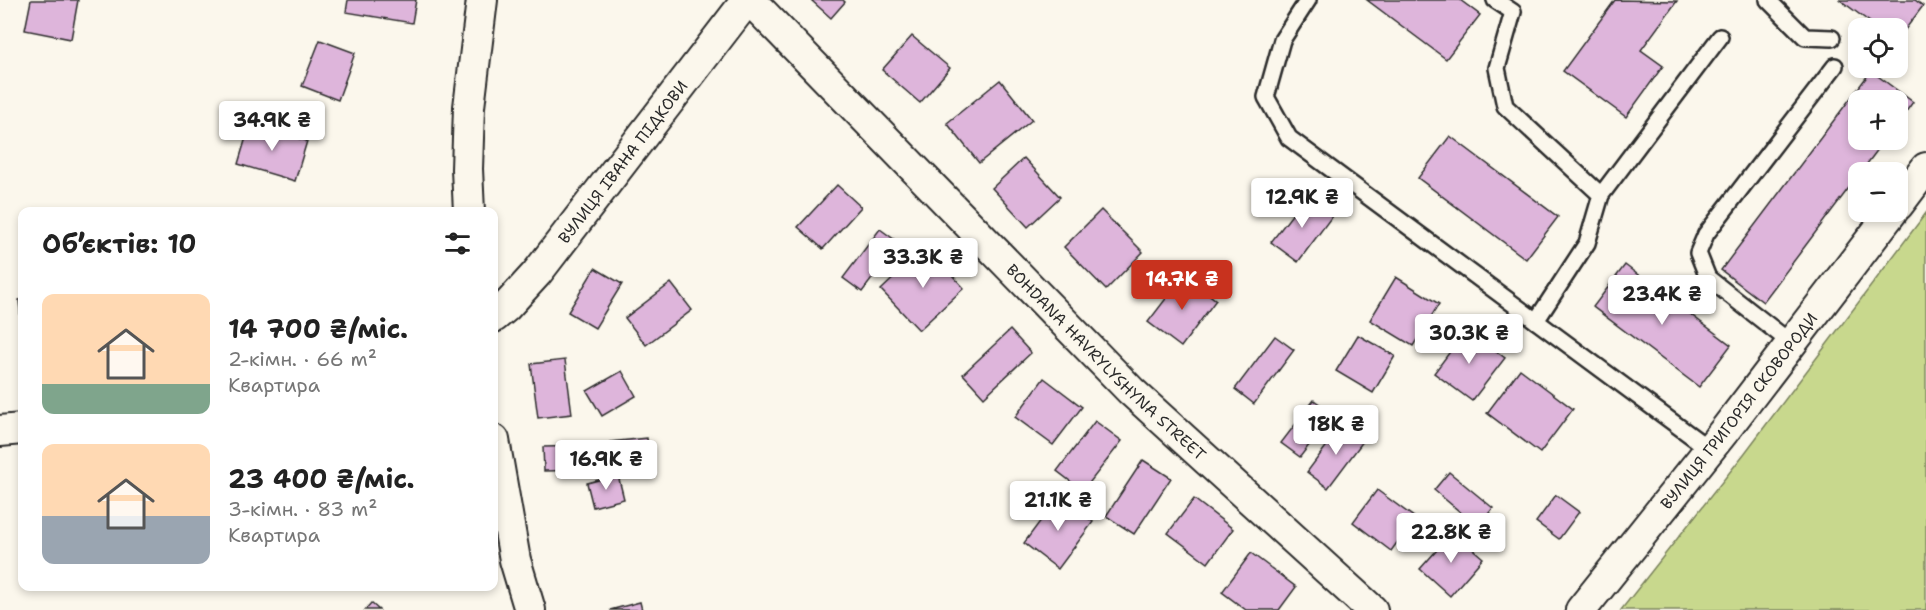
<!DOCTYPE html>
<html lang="uk">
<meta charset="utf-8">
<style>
body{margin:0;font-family:"Shantell Sans",sans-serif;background:#f6f6f6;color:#222;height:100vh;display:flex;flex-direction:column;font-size:22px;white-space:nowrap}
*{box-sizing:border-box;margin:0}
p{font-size:20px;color:#767676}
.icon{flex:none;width:33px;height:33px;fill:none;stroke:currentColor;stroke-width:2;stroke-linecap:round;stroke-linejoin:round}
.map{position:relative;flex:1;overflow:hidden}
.sheet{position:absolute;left:18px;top:207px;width:480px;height:384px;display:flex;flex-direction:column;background:#fff;border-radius:12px;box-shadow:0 3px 9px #0003}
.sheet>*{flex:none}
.fabs{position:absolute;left:1848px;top:18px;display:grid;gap:12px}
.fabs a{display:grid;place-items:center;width:60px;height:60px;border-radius:12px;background:#fff;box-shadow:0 3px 9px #0003;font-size:30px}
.price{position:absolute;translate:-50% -51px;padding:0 14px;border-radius:6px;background:#fff;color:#222;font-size:20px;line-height:39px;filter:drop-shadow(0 2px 3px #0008)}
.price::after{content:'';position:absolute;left:50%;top:36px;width:18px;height:14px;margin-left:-9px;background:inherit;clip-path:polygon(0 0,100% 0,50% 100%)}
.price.on{background:#c8321e;color:#fff}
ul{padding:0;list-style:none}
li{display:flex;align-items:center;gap:18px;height:150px;padding:0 24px}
li span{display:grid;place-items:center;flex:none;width:168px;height:120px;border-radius:12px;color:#555}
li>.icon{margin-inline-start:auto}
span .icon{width:72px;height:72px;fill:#fffc;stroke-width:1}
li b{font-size:26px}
h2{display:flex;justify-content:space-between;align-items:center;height:72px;padding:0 24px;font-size:26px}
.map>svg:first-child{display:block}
.green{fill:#c8d88d;stroke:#7a825c;stroke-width:1.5}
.building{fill:#deb5db;stroke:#2b2b2b;stroke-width:1.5}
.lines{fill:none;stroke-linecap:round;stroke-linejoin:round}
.lane-casing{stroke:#2b2b2b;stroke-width:20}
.street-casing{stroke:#2b2b2b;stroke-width:34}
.lane{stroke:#fbf7ec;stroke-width:15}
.street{stroke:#fbf7ec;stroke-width:30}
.labels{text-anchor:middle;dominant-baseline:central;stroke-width:5;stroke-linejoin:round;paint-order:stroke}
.street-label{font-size:16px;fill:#2b2b2b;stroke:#fbf7ec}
</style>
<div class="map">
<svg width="1926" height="610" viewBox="0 0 1926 610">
<rect width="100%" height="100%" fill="#fbf7ec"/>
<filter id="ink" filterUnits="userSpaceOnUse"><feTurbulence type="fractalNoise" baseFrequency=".0167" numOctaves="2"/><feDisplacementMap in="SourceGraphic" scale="12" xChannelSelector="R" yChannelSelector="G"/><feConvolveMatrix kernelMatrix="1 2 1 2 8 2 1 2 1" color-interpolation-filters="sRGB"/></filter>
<g filter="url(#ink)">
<path class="green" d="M1926,213V610H1621L1744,454Z"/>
<g class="building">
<path d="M31,0H78L71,39L25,30Z"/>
<path d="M348,0H416L412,23L346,12Z"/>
<path d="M811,0H843L845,2L831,18Z"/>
<path d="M1367,0H1460L1480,15L1446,59Z"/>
<path d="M1615,0L1677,1L1641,50L1663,66L1626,117L1563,71Z"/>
<path d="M1840,0H1915L1923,6L1898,39V28H1878Z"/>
<path d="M912,36L950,68L920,103L882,70Z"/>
<path d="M320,40L355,53L338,100L302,86Z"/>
<path d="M1871,71L1913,102L1898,123V100H1858V140H1885L1763,302L1721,270Z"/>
<path d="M1000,80L1032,120L979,163L947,123Z"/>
<path d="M250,124L307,141L295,181L238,164Z"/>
<path d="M1450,136L1558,217L1526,259L1418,178Z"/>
<path d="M1024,158L1060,197L1028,227L992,188Z"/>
<path d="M837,185L861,207L823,249L798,227Z"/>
<path d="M1307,195L1333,215L1298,262L1271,242Z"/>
<path d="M1101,210L1143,252L1106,290L1064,247Z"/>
<path d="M880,229L899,243L862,292L843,278Z"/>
<path d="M926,247L964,288L919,330L881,290Z"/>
<path d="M1625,265L1731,345L1699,387L1593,307Z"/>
<path d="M595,268L622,284L595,328L568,312Z"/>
<path d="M1184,275L1216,300L1181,347L1148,322Z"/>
<path d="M1396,277L1439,304L1413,346L1370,320Z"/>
<path d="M671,283L692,310L646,345L625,318Z"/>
<path d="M22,299V332L19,300Z"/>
<path d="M1467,329L1505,358L1472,401L1434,373Z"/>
<path d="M1010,330L1031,353L984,397L963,374Z"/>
<path d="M1358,335L1395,356L1373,393L1336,371Z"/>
<path d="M1275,336L1294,350L1254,404L1235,389Z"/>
<path d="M565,360L572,414L538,418L531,364Z"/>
<path d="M1520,369L1573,409L1540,453L1487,413Z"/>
<path d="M622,371L636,396L602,416L587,391Z"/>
<path d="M1044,378L1082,407L1053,445L1015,417Z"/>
<path d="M1314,400L1333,414L1300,457L1281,443Z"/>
<path d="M1095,421L1122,441L1083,491L1057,471Z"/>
<path d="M1343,424L1364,440L1328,488L1307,472Z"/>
<path d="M647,438L649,457L612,462L610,442Z"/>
<path d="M589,446V470L544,471L543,447Z"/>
<path d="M1143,460L1171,478L1134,534L1106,516Z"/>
<path d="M1449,472L1493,508L1478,527L1434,490Z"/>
<path d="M618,475L624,499L593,507L587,483Z"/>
<path d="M1377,490L1415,518L1391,551L1353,522Z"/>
<path d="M1556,495L1579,512L1559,539L1536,522Z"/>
<path d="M1059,496L1093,522L1058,569L1024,543Z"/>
<path d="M1194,499L1233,529L1208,563L1168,533Z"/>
<path d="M1453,532L1483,558L1450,596L1420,569Z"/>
<path d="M1251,553L1296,587L1279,610H1246L1222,592Z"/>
<path d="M640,602L642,610H610Z"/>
<path d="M371,603L379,610H365Z"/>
</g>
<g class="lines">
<defs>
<g id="lane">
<path d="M1308,0L1282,40L1266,97L1289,138L1709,449"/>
<path d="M1495,0L1513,12L1497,68L1505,106L1601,195"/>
<path d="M1768,0L1805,37L1832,38"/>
<path d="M1536,321L1587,243L1601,195L1720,37"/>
<path d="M1791,343L1708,278L1698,253L1706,234L1835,66"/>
</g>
<g id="street">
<path id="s1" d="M750,0L1131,391L1372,610"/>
<path d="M1898,205L1926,168"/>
<path d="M469,212L467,169L469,107L482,0"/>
<path id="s2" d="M494,317L506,307L537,273L747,0"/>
<path d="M0,431L22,429"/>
<path d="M494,440L515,560L530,610"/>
<path id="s3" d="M1581,610L1725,430L1892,212"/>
</g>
</defs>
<use href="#lane" class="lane-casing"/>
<use href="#street" class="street-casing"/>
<use href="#lane" class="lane"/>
<use href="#street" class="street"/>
</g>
</g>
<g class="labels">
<g class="street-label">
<text stroke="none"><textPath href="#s2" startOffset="202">ВУЛИЦЯ ІВАНА ПІДКОВИ</textPath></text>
<text stroke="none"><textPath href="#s1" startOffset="508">BOHDANA HAVRYLYSHYNA STREET</textPath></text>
<text stroke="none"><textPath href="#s3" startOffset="254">ВУЛИЦЯ ГРИГОРІЯ СКОВОРОДИ</textPath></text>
</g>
</g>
</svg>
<div class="fabs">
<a><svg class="icon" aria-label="locate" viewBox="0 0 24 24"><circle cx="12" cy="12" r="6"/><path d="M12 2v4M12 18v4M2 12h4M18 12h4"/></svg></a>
<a>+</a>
<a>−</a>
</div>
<b class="price" style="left:272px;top:152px">34.9K ₴</b>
<b class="price" style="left:1302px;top:229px">12.9K ₴</b>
<b class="price" style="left:923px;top:289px">33.3K ₴</b>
<b class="price on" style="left:1182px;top:311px">14.7K ₴</b>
<b class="price" style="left:1662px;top:326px">23.4K ₴</b>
<b class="price" style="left:1469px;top:365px">30.3K ₴</b>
<b class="price" style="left:1336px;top:456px">18K ₴</b>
<b class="price" style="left:606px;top:491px">16.9K ₴</b>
<b class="price" style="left:1058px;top:532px">21.1K ₴</b>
<b class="price" style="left:1451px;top:564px">22.8K ₴</b>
<section class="sheet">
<h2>Об’єктів: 10<svg class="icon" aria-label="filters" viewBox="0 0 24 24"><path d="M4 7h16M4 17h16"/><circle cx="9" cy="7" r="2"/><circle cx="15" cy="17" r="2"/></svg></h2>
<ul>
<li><span style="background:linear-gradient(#ffd9b3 75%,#7fa58c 0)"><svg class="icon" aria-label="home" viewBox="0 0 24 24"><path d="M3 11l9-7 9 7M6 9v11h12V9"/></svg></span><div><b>14 700 ₴/міс.</b><p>2-кімн. · 66 m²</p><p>Квартира</p></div></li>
<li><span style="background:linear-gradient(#ffd9b3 60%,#9aa5b1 0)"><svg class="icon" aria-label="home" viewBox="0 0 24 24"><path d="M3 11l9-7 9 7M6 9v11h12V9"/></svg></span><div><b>23 400 ₴/міс.</b><p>3-кімн. · 83 m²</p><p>Квартира</p></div></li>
</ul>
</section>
</div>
